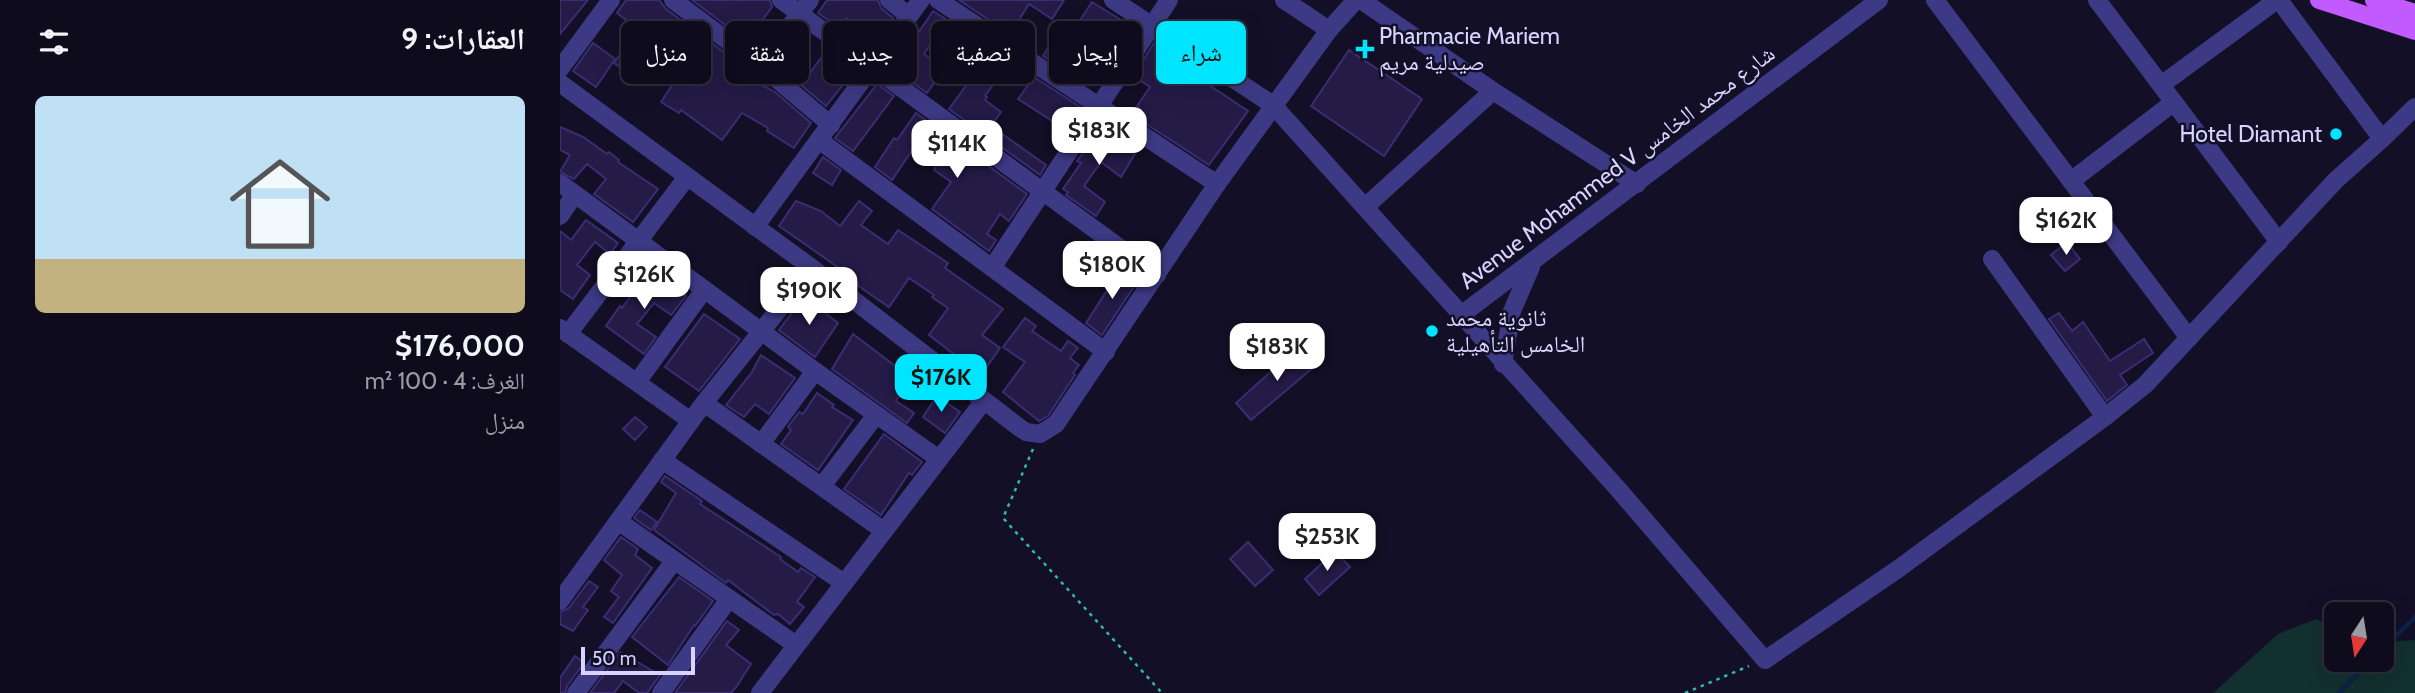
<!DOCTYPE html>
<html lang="ar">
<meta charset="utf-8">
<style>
body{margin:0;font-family:Cabin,"Noto Naskh Arabic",sans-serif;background:#171425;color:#f1f3f6;direction:rtl;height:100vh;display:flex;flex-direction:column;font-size:26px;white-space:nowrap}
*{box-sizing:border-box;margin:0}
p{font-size:23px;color:#9b9ba3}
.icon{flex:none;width:38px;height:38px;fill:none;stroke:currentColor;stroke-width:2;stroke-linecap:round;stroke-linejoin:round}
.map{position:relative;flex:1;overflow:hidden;direction:ltr}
.panel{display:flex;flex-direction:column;background:#0e0b1c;width:560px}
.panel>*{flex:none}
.hud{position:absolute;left:21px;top:21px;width:665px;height:63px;direction:rtl;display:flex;gap:14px}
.needle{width:46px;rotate:192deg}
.tools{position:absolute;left:1764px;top:602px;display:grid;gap:14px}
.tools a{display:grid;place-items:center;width:70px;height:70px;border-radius:10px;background:#0e0b1c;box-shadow:0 7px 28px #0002,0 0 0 2px #2e2b3b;font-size:35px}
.scale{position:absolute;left:21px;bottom:18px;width:114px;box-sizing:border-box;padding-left:7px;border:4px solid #d9d4ff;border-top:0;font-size:19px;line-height:24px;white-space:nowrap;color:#d9d4ff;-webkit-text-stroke:5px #130f26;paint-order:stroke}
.price{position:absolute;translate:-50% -60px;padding:0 16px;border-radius:14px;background:#fff;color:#222;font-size:23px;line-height:46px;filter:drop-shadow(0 2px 4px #0008)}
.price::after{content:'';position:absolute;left:50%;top:42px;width:21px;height:16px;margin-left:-10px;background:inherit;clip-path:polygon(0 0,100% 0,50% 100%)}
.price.current{background:#00e5ff;color:#111}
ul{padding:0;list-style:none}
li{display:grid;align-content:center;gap:14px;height:371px;padding:0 35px}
li span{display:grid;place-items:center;height:217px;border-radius:10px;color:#555}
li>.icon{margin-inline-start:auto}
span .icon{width:126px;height:126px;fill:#fffc;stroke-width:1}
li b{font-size:30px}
h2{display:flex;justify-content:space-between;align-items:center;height:84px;padding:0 35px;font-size:30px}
.chip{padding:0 24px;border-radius:10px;background:#0e0b1c;box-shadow:0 7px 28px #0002,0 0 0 2px #2e2b3b;font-size:24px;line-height:63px}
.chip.current{background:#00e5ff;color:#111}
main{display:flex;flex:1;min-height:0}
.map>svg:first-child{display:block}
.green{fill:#12302f}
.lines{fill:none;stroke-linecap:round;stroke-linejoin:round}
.stream{stroke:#0c2248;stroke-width:4.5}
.building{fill:#241b47;stroke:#3b2d73;stroke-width:2}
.path{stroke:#2fb8b0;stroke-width:2.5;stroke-dasharray:3.5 5;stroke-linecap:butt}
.minor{stroke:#3d3a85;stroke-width:18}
.major{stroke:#c25bff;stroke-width:18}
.poi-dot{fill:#00e5ff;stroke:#130f26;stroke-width:2.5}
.labels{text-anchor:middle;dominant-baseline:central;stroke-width:5;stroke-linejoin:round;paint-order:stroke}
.poi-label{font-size:23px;fill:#d9d4ff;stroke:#130f26;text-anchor:start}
.street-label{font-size:23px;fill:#d9d4ff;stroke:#130f26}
</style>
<main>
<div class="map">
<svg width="1855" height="693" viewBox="0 0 1855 693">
<rect width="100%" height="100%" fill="#130f26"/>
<path class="green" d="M1756,619L1776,629V660H1822V642L1855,640V693H1653L1718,634Z"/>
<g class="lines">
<g class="stream">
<path d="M1822,650L1855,617"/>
<path d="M1779,693L1812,660"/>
</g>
</g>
<g class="building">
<path d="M0,0H28L0,34Z"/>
<path d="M66,0H99L106,9L184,67L182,69L202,82L200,84L215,92L251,123L234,148L207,131L208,128L182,113L162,140L121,110L119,113L101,102L125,65L96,43L73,76L54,63L78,29L57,13Z"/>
<path d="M132,0H210L212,7L198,26L207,33L196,48Z"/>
<path d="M267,0H318L321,8L333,18L317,40L287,18L279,28L258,13Z"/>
<path d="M399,0H504L492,19L469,4L450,34Z"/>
<path d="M532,2L574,28L554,61L526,44L509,73L483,56L498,31L509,37Z"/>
<path d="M373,11L387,20L364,54L384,69L367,93L329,65L346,42L350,45Z"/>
<path d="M410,37L448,64L425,96L427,97L425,100L441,112L431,126L486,165L480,175L389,109L410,80L390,66Z"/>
<path d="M33,43L55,59L36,87L13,71Z"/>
<path d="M594,43L612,54L610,57L628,71L688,111L649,165L577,118L581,109L577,106L590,87L573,76Z"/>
<path d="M789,50L862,99L824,156L751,106Z"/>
<path d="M266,51L294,71L266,106L241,85Z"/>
<path d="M474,77L522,108L508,131L458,99Z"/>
<path d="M317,84L334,96L293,151L275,138Z"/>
<path d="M356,113L467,194L449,221L440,214L427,234L436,240L429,251L372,209L391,182L374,170L376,166L353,149L332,180L315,167L334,138L337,140Z"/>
<path d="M544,126L561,139L565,137L577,145L575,147L578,149L561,177L541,162L524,186L545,202L536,216L506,195L508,192L503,189L521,163L517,161Z"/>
<path d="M0,127L23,137L47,154L49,152L59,160L58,162L98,189L73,222L34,194L46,179L27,164L14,179L0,172L10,155L0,150Z"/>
<path d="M263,157L281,170L272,185L253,173Z"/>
<path d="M236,201L261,211L280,226L299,201L312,211L301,225L328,244L338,230L388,263L385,268L443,309L422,335L440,348L421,375L369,335L388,308L372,297L374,295L349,278L329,307L297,285L298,283L279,268L219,226Z"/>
<path d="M26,220L58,243L50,254L35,242L17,265L30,275L13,299L0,290V231L11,240Z"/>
<path d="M1507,242L1520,259L1505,271L1491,255Z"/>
<path d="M562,267L579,279L542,335L526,323Z"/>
<path d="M88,272L126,296L111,315L94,303L77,324L96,337L84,354L46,326L60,306L62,308Z"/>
<path d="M244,297L278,323L255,357L219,330Z"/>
<path d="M1499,313L1512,331L1523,322L1550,361L1584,339L1593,353L1560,375L1567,385L1547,401L1489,319Z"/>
<path d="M144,314L180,339L139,391L105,367Z"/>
<path d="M465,318L476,326L472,331L501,351L508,341L518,348L510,358L519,365L513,373L515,375L488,416L479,421L443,392L465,362L443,347Z"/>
<path d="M293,334L351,378L336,401L354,413L347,423L272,369Z"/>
<path d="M749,346L761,361L691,420L676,403L717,366L721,369Z"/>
<path d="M201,355L235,378L209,414L195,404L184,417L166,405L192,372Z"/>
<path d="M257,393L274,405L272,407L293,420L258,470L221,444L231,430L228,427L239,412L243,414Z"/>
<path d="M377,396L400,412L385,433L363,417Z"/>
<path d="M75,417L87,427L75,440L63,429Z"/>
<path d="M324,434L362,462L352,475L349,473L321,515L284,489Z"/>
<path d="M105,476L142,501L140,504L221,557L220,559L238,572L241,568L255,577L237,602L244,607L230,624L218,614L214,615L168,580L166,583L94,530L116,493L101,482Z"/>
<path d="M80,510L97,522L91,530L74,518Z"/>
<path d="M61,537L78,549L75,555L92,568L53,623L44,617L59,597L51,591L62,575L44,560Z"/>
<path d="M688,542L713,570L695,586L670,559Z"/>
<path d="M775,551L790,567L759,595L745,579Z"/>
<path d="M119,577L153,601L135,626L134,625L108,665L72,637Z"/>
<path d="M29,581L38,587L23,607L28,610L13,631L0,624V612L9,608Z"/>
<path d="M167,621L179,630L166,645L191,664L177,686L171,693H115Z"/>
<path d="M60,652L100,675L87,693H79L63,681L54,693H30Z"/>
<path d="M15,656L24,663L7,686L5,693H0V678Z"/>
</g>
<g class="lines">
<g class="path">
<path d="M473,449L443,518L602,693"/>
<path d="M1125,693L1189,666"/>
</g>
<g class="minor">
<path d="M113,0L200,65L271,125"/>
<path d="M221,0L597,275"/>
<path d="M329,0L349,16"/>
<path d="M378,0L657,184"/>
<path d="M553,0L713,105L1058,489L1205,660L1338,569L1545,417L1585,385L1776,180L1822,139L1855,107"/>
<path d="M724,0L769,30"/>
<path d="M801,0L933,91L1077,184"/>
<path d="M1375,0L1629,338"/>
<path d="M1537,0L1719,242"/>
<path d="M1719,0L1822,139"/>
<path d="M200,65L250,0"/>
<path d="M0,69L51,0"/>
<path d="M0,83L252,268L460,428L466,432L480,434L496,424L657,184L769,30L796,0"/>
<path d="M1601,85L1717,0"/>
<path d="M259,140L546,352"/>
<path d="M1511,181L1614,102"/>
<path d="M0,183L255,371L379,459"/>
<path d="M805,207L933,91"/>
<path d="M0,216L15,194"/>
<path d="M195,227L361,0"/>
<path d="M1432,259L1545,417"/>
<path d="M432,268L609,0"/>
<path d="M901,315L1319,0"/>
<path d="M0,328L131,421"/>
<path d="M8,334L127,177"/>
<path d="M943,364L952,311L971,267"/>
<path d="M77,382L144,290"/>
<path d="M144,403L324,531"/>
<path d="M201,444L255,371"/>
<path d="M102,460L284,583"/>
<path d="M262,486L316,415"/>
<path d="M58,521L236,645"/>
<path d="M0,601L144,403L252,268"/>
<path d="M16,693L114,561"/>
<path d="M101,693L169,599"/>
<path d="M200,693L423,402"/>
</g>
<g class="major">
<path d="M1759,0L1855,31"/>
<path d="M1814,0L1855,13"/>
</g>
</g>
<g class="poi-dot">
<path d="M801.5 38.5h7v7h7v7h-7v7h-7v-7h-7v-7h7z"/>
<circle cx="1776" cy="134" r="7"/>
<circle cx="872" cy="331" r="7"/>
</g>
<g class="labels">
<g class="poi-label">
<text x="819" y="36">Pharmacie Mariem<tspan x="819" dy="26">صيدلية مريم</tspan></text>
<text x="1762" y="134" text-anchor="end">Hotel Diamant</text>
<text x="886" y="318">ثانوية محمد<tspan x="886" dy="26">الخامس التأهيلية</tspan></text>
</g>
<g class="street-label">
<text transform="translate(1057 167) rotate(-37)">Avenue Mohammed V شارع محمد الخامس</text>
</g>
</g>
</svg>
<div class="tools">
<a><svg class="needle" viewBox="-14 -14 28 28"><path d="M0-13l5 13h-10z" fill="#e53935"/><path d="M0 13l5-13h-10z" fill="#9b9ba3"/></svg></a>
</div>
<div class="scale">50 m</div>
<b class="price" style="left:539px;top:167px">$183K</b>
<b class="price" style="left:397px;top:180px">$114K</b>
<b class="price" style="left:1506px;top:257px">$162K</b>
<b class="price" style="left:552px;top:301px">$180K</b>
<b class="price" style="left:84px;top:311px">$126K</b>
<b class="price" style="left:249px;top:327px">$190K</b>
<b class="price" style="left:717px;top:383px">$183K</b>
<b class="price current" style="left:381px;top:414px">$176K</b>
<b class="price" style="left:767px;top:573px">$253K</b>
<div class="hud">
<a class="chip current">شراء</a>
<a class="chip">إيجار</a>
<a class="chip">تصفية</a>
<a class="chip">جديد</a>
<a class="chip">شقة</a>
<a class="chip">منزل</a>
</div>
</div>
<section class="panel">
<h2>العقارات: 9<svg class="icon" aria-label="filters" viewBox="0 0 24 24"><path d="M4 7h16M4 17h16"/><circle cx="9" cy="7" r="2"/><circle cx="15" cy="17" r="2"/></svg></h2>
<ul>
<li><span style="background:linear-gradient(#bfe0f5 75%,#c2b280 0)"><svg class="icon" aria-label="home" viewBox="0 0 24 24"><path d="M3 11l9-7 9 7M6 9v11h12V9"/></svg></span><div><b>$176,000</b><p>الغرف: 4 · 100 m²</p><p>منزل</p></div></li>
</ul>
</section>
</main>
